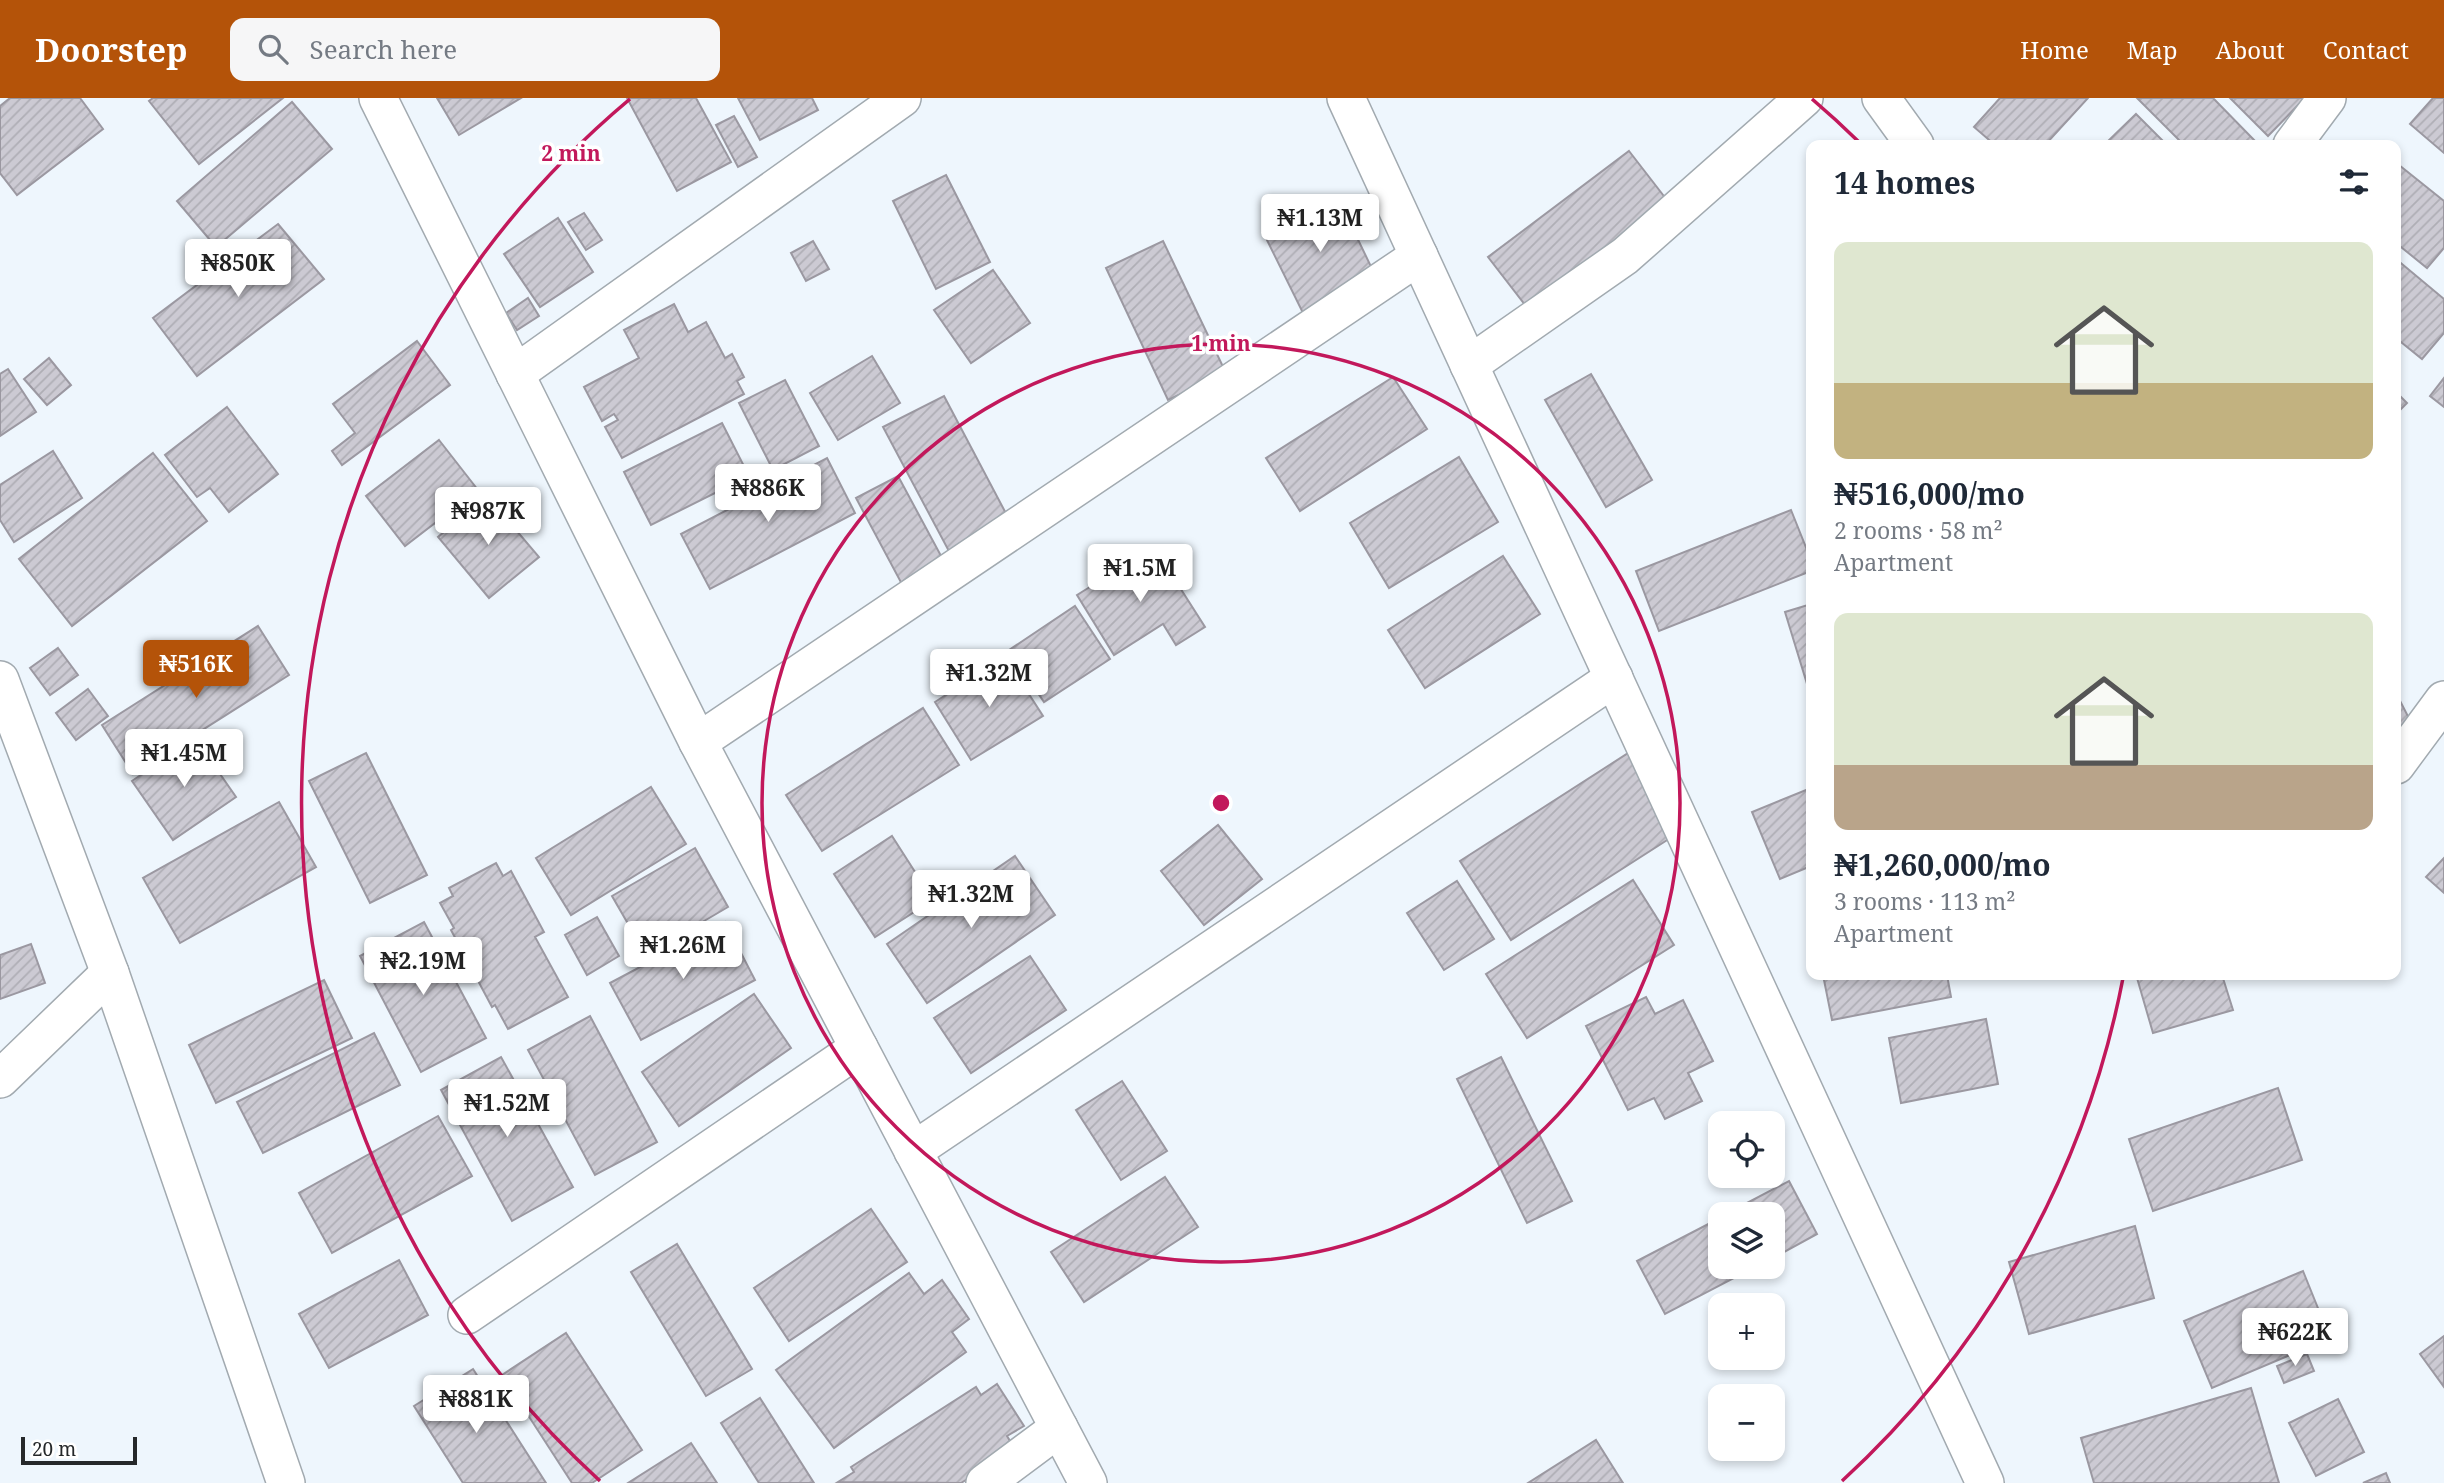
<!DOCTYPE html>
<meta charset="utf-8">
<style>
body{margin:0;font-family:"Noto Serif",serif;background:#f6f6f7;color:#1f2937;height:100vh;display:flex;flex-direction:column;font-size:26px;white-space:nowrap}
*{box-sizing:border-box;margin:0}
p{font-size:23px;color:#747a83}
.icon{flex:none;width:38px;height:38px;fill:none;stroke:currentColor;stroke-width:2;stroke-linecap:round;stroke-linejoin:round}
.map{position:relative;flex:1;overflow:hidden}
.sheet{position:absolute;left:1806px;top:42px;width:595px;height:840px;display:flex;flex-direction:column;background:#fff;border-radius:14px;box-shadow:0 4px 10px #0003}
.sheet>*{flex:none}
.tools{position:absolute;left:1708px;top:1013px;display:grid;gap:14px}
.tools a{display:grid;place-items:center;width:77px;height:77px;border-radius:14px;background:#fff;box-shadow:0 4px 10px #0003;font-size:35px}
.scale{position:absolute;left:21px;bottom:18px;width:116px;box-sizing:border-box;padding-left:7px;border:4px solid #25282a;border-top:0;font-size:19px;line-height:24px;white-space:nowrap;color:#25282a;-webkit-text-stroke:5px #fff;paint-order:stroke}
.price{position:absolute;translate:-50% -60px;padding:0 16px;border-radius:7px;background:#fff;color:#222;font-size:23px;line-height:46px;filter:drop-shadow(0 2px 4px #0008)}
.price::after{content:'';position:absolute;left:50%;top:42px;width:21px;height:16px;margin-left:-10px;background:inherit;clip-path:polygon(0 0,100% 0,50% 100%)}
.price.on{background:#b45309;color:#fff}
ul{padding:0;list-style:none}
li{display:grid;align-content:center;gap:14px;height:371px;padding:0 28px}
li span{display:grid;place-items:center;height:217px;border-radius:14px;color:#555}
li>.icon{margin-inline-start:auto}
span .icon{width:126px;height:126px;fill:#fffc;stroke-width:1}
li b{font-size:30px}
h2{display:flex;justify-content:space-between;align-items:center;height:84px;padding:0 28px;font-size:30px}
header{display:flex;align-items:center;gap:42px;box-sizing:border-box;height:98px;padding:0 35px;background:#b45309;color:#fff}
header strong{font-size:33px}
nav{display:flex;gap:38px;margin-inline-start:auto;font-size:24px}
.search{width:490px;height:63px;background:#f6f6f7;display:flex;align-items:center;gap:18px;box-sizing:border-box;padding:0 24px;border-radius:14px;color:#747a83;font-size:26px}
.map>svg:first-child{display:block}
.building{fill:url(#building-hatch);stroke:#9b98a1;stroke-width:2}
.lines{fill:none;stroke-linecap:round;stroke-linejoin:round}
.street-casing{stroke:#a2aab0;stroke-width:40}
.street{stroke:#fff;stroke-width:37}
.ring{fill:none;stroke:#c2185b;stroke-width:3.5}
.centre{fill:#c2185b;stroke:#fff;stroke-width:3.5}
.ring-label{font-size:21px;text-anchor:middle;font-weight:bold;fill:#c2185b;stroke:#fff;stroke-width:7;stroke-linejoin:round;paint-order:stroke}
</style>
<header>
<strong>Doorstep</strong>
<div class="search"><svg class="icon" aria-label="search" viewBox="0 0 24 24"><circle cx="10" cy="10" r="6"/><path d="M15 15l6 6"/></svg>Search here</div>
<nav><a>Home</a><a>Map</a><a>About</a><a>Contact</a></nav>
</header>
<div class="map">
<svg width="2444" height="1385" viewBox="0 0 2444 1385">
<defs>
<pattern id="building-hatch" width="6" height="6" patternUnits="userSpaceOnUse" patternTransform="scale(1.75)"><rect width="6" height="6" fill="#cccad3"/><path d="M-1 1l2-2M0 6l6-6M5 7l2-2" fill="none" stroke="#afaeb5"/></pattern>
</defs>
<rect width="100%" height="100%" fill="#eef6fd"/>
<g class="building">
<path d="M10,0H80L103,31L17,97L0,75V8Z"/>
<path d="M153,0H283L199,66L149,3Z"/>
<path d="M437,0H521L459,37Z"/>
<path d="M627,0H696L731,64L677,93Z"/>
<path d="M738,0H812L818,12L760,42Z"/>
<path d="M2000,0H2088L2045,47H1995L1974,29Z"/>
<path d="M2137,0H2213L2259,47H2184Z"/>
<path d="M2230,0H2305L2268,38Z"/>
<path d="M2433,0H2444V55L2410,26Z"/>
<path d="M292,4L332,51L216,149L177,103Z"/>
<path d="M2136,16L2167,47H2104Z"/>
<path d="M734,18L757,59L738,69L716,27Z"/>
<path d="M1629,53L1670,106L1529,212L1488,159Z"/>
<path d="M2399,67L2444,103V150L2427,170L2396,145V70Z"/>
<path d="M946,77L990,164L936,191L893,103Z"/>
<path d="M1337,98L1376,179L1303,215L1263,134Z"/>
<path d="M584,115L602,142L586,152L568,124Z"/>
<path d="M558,120L593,174L540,209L504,156Z"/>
<path d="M278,126L324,181L197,278L153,220Z"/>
<path d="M813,143L829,171L806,183L791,155Z"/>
<path d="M1163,143L1226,275L1168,302L1106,170Z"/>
<path d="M2396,161L2444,201V235L2422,261L2396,240Z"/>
<path d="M993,172L1030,225L971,265L934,212Z"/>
<path d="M528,200L539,218L517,232L506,215Z"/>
<path d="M674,206L688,234L706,224L725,260L732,256L744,279L737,283L744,296L622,360L605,329L618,322L614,316L602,323L584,289L639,260L624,232Z"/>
<path d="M417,243L450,287L342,367L332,353L355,335L333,306Z"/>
<path d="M872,258L900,305L838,342L810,295Z"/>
<path d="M49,260L71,287L47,307L24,281Z"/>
<path d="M8,271L36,314L0,338V276Z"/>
<path d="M1591,276L1652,382L1606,409L1545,302Z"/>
<path d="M1393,279L1427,331L1300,413L1266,360Z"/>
<path d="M2444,280V309L2430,298Z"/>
<path d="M785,282L819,348L773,372L739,305Z"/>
<path d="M2396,294L2407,305L2396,316Z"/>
<path d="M944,298L1020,442L960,474L883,329Z"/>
<path d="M227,309L278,376L229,414L210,390L197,399L165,357Z"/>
<path d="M722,325L749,378L651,427L624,374Z"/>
<path d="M439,342L478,392L405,448L366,398Z"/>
<path d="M53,353L82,400L14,444L0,422V387Z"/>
<path d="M153,355L207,423L72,528L19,461Z"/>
<path d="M1459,359L1498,424L1389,490L1350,425Z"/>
<path d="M827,360L855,415L710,491L681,436Z"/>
<path d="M898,378L954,482L912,505L856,400Z"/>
<path d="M487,398L539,459L489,500L438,439Z"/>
<path d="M1791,412L1811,462V473L1659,533L1636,473Z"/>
<path d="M1154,449L1205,529L1176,547L1163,526L1114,557L1077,497Z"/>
<path d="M1503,458L1540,516L1425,590L1388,532Z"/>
<path d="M1811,506V599L1785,514Z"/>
<path d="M1075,508L1110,561L1044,604L1009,552Z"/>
<path d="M258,528L289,577L133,676L102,627Z"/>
<path d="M58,550L78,577L50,597L30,570Z"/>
<path d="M1005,559L1043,618L971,662L935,604Z"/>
<path d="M88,591L108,618L76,642L56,615Z"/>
<path d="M2396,595L2415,632L2396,642Z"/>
<path d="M923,610L959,667L822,753L786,697Z"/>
<path d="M195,640L236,699L173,742L132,683Z"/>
<path d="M1636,650L1686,730L1511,842L1460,763Z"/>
<path d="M366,655L427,777L370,805L309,683Z"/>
<path d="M651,689L686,746L571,817L536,760Z"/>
<path d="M1811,690V768L1780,781L1752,714Z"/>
<path d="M279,704L316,769L180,845L143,780Z"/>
<path d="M1218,727L1262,781L1204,827L1161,773Z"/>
<path d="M892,738L933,802L875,839L834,776Z"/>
<path d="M695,750L728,809L646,857L612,798Z"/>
<path d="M1015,758L1055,817L927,905L887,846Z"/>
<path d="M2444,760V795L2426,779Z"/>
<path d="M496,765L503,778L511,773L544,834L535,839L568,899L508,931L495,907L492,909L451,832L454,830L440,805L453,798L449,790Z"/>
<path d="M1633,782L1674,847L1527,940L1486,876Z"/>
<path d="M1457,783L1494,841L1444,872L1407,815Z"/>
<path d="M597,819L619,858L587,877L565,837Z"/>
<path d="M424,824L486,940L421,974L360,858Z"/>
<path d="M725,824L755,882L641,942L610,885Z"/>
<path d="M31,846L45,885L0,901V857Z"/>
<path d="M1030,858L1066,912L971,975L934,920Z"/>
<path d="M1823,877H1947L1951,899L1832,922Z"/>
<path d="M2146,877H2222L2233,912L2153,935L2137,880Z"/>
<path d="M324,882L352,940L216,1005L189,947Z"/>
<path d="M754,896L791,950L679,1028L642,974Z"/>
<path d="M1646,899L1655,916L1683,902L1713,963L1688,975L1702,1003L1665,1021L1654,1000L1628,1012L1586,928Z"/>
<path d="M590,918L657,1044L595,1077L528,952Z"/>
<path d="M1986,921L1998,986L1901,1005L1889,940Z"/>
<path d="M374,935L400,987L263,1055L237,1004Z"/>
<path d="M501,959L573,1089L512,1123L441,992Z"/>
<path d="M1501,959L1572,1103L1527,1125L1457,981Z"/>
<path d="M1122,983L1167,1053L1121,1082L1076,1012Z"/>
<path d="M2278,990L2302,1062L2153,1113L2129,1041Z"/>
<path d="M438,1018L472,1078L332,1155L299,1095Z"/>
<path d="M1165,1079L1198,1129L1084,1204L1051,1154Z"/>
<path d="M1789,1083L1817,1136L1773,1160V1116H1726Z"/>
<path d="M871,1111L907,1164L789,1243L754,1190Z"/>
<path d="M1720,1120V1169H1755L1665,1216L1637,1163Z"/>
<path d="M2135,1128L2154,1200L2029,1236L2009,1164Z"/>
<path d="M677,1146L752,1271L706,1298L631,1174Z"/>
<path d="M399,1162L428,1217L329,1270L299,1216Z"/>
<path d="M2303,1173L2330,1240L2212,1290L2184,1223Z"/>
<path d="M909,1175L924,1196L942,1182L969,1221L952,1234L966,1254L834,1350L776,1272Z"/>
<path d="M566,1235L642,1352L592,1385H572L502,1277Z"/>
<path d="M2444,1238V1289L2420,1256Z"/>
<path d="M2307,1256L2314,1273L2284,1285L2277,1268Z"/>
<path d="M473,1271L546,1385H463L414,1308Z"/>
<path d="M997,1286L1024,1328L1007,1338L1015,1351L961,1385L838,1384L854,1374L851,1369L976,1289L981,1297Z"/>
<path d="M2251,1290L2279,1385H2094L2081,1340Z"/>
<path d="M760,1300L814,1385H759L721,1325Z"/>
<path d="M2338,1301L2364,1354L2316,1378L2289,1325Z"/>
<path d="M1596,1342L1623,1385H1528Z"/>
<path d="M691,1345L717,1385H628Z"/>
<path d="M2386,1375L2390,1385H2363Z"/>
</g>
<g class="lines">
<defs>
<g id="street">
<path d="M378,0L698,644L1088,1385"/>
<path d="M1346,0L1985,1385"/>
<path d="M1881,0L1915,47"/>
<path d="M2292,47L2327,0"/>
<path d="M1469,267L1625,158L1804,0"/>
<path d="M515,276L902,0"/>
<path d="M0,582L110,875L286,1385"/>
<path d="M698,644L1419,158"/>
<path d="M2396,667L2444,602"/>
<path d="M0,981L110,875"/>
<path d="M913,1053L1614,580"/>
<path d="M467,1217L859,950"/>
<path d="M985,1385L1059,1330"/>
</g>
</defs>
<use href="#street" class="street-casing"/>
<use href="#street" class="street"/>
</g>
<g class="ring">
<circle cx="1221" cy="705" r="459"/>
<path d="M2123 880A919 919 0 0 1 1842 1383M600 1383A919 919 0 0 1 630 1M1812 1A919 919 0 0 1 1859 44"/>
</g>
<circle cx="1221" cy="705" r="10" class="centre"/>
<g class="ring-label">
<text x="571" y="63">2 min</text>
<text x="1221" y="253">1 min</text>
</g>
</svg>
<div class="tools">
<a><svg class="icon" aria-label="locate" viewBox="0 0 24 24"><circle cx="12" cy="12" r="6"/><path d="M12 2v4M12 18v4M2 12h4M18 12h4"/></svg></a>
<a><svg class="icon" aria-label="layers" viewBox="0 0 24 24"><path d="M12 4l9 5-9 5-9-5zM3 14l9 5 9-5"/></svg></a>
<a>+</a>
<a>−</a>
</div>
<div class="scale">20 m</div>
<b class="price" style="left:1320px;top:156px">₦1.13M</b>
<b class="price" style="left:238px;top:201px">₦850K</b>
<b class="price" style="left:768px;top:426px">₦886K</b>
<b class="price" style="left:488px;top:449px">₦987K</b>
<b class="price" style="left:1140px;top:506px">₦1.5M</b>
<b class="price on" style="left:196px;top:602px">₦516K</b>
<b class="price" style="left:989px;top:611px">₦1.32M</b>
<b class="price" style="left:184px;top:691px">₦1.45M</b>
<b class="price" style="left:971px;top:832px">₦1.32M</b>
<b class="price" style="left:683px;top:883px">₦1.26M</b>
<b class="price" style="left:423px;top:899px">₦2.19M</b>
<b class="price" style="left:507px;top:1041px">₦1.52M</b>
<b class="price" style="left:2295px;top:1270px">₦622K</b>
<b class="price" style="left:476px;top:1337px">₦881K</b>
<section class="sheet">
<h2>14 homes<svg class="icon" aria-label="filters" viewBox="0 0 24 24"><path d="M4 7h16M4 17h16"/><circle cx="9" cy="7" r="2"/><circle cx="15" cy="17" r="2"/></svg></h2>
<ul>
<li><span style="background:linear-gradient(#dfe7d0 65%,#c2b280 0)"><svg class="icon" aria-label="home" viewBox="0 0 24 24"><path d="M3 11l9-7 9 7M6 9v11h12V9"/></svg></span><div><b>₦516,000/mo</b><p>2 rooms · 58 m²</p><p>Apartment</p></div></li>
<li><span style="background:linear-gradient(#dfe7d0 70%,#b9a48a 0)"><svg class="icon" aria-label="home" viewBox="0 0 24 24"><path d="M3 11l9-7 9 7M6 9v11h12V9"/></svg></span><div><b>₦1,260,000/mo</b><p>3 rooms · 113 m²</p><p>Apartment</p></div></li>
</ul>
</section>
</div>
